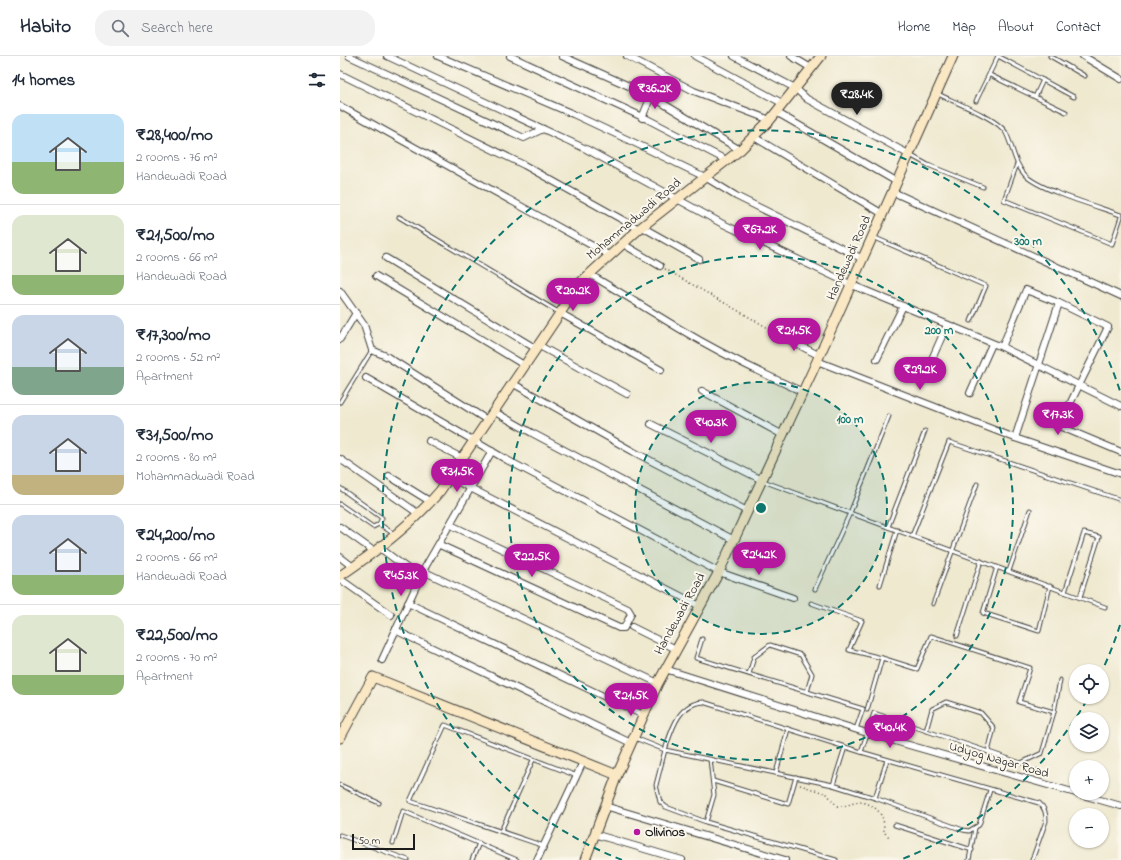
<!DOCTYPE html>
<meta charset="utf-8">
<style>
body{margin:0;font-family:"Indie Flower",sans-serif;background:#f2f2f3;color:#1f2937;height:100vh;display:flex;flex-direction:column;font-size:15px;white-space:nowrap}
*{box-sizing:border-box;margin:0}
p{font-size:13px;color:#747a83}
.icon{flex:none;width:22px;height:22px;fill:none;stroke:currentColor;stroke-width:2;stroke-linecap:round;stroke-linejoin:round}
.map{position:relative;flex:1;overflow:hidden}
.drawer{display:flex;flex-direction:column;background:#fff;width:340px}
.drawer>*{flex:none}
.tools{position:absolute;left:729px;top:608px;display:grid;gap:8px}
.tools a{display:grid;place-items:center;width:40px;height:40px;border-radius:50%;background:#fff;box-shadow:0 1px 3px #0004;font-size:20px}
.scale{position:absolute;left:12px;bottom:10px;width:63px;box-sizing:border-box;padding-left:4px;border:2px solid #1c1c1c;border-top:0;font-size:11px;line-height:14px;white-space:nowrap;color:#1c1c1c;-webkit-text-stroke:3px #fbf7ec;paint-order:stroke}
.price{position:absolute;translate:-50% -34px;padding:0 9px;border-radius:14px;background:#b5179e;color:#fff;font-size:13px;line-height:26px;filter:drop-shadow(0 1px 2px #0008)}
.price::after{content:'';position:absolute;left:50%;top:24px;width:12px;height:9px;margin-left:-6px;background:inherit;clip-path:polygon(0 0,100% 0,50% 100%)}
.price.selected{background:#222;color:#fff}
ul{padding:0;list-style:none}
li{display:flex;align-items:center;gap:12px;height:100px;padding:0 12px}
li+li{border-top:1px solid #e0e1e3}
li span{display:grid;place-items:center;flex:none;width:112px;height:80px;border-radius:12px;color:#555}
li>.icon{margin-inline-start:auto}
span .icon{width:48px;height:48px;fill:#fffc;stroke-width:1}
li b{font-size:17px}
h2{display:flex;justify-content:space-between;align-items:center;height:48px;padding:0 12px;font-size:17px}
header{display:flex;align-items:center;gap:24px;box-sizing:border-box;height:56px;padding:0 20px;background:#fff;border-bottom:1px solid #e0e1e3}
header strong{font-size:19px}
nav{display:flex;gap:22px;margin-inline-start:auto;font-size:14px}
.search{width:280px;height:36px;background:#f2f2f3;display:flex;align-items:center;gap:10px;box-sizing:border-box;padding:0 14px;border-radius:16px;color:#747a83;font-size:15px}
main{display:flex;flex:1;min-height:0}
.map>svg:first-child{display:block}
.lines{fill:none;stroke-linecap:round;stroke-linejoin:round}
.lane-casing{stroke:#3c3b37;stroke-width:5}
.street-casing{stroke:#3c3b37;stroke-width:8}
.secondary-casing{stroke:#3c3b37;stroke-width:11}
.path{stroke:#3c3b37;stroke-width:1.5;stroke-dasharray:1 3;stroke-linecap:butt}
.lane{stroke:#fff;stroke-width:3}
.street{stroke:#fff;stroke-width:6}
.secondary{stroke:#fae7c3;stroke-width:9}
.ring{fill:none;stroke:#0f766e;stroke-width:2;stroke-dasharray:7 5}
.poi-dot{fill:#b5179e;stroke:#fbf7ec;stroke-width:1.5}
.labels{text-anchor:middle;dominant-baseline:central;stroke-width:4;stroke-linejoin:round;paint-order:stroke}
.street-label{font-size:13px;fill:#1c1c1c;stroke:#fbf7ec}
.poi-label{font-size:13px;font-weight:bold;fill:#1c1c1c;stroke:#fbf7ec;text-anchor:start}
.centre{fill:#0f766e;stroke:#fbf7ec;stroke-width:2}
.ring-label{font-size:12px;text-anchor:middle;font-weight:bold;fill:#0f766e;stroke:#fbf7ec;stroke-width:4;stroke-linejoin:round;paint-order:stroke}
</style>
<header>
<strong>Habito</strong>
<div class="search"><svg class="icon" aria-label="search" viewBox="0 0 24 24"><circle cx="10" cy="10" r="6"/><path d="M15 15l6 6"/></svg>Search here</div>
<nav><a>Home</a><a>Map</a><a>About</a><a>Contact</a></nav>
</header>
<main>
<section class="drawer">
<h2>14 homes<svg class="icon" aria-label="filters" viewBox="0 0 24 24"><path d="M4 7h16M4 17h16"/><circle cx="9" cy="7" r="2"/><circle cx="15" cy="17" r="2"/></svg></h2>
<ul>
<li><span style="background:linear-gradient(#bfe0f5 60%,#8fb573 0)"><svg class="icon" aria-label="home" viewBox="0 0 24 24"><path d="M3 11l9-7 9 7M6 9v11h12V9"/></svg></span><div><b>₹28,400/mo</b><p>2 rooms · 76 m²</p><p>Handewadi Road</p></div></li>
<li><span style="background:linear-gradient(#dfe7d0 75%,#8fb573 0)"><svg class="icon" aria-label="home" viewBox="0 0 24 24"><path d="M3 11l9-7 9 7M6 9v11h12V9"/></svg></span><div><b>₹21,500/mo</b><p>2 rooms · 66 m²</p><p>Handewadi Road</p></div></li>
<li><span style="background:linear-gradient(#c9d6e8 65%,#7fa58c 0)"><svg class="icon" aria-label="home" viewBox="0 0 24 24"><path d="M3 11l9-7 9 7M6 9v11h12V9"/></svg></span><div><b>₹17,300/mo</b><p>2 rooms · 52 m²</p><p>Apartment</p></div></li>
<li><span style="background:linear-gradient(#c9d6e8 75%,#c2b280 0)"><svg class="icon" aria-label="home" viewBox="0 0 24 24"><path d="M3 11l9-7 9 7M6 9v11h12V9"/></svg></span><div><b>₹31,500/mo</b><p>2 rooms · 80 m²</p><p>Mohammadwadi Road</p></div></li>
<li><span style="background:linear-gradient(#c9d6e8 75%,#8fb573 0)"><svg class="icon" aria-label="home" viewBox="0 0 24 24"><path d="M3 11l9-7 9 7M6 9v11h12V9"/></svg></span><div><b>₹24,200/mo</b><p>2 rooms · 66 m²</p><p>Handewadi Road</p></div></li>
<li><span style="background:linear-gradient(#dfe7d0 75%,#8fb573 0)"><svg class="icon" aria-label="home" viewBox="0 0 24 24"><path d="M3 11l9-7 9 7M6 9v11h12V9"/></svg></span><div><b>₹22,500/mo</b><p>2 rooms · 70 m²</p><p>Apartment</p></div></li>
</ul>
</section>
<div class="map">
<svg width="781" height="804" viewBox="0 0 781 804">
<rect width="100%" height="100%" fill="#fbf7ec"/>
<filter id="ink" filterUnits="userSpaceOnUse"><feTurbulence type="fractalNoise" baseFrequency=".025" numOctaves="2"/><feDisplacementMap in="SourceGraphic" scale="8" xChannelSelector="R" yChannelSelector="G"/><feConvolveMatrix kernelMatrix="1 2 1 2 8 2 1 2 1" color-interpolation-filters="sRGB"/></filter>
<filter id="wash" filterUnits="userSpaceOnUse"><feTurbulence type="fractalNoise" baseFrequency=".012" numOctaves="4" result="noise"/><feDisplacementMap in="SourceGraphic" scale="16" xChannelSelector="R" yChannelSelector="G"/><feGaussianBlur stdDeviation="0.9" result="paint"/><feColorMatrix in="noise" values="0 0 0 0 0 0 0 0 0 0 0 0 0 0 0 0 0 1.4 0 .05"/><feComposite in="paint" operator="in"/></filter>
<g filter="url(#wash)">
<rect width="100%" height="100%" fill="#efe9d0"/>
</g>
<g filter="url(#ink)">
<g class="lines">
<defs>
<g id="lane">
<path d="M658,0L734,41"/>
<path d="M710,0L745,20"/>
<path d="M650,19L726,56"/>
<path d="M598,38C614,46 659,63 666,77C673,91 674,107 685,119C699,134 759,151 781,159"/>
<path d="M695,41L703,24"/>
<path d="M636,45L658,0"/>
<path d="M570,99L588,109L643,131"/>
<path d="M677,108L664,144L772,188L781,161"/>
<path d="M59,161L220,257"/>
<path d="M533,181L646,230L631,265"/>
<path d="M0,346L32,294"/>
<path d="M423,425L765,551"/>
<path d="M0,432L42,462L39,468"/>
<path d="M0,448L33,471L39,468L54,478"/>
<path d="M548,471L585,375"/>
<path d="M572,480L609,386L781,444"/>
<path d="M657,511L643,557L699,575L710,530"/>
<path d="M669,515L690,454"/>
<path d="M540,529L557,474"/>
<path d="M475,533L510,457L549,360"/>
<path d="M725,536L744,477L759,481L740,541"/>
<path d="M471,547L522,565L509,594L542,602"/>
<path d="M593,548L637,428"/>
<path d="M617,580L641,505"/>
<path d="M362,583L356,602L523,653L516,673"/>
<path d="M409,618L414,601L430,589L461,599L472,618L467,636"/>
<path d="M527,654L542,602L577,613L591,580L690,612L679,646L714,656"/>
<path d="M586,675L592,653L606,646L641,657L654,672L648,696"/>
<path d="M295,682L325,694C332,673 338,648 363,646L521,696L699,747C705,752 706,757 706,765L692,804"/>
<path d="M521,696L534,657L681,707L702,697L714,656L720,624"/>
<path d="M436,717L448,673"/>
<path d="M373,725L448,748L456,721"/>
<path d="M0,729L39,747"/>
<path d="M493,729L505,691"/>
<path d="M535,742L547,704"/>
<path d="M366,766L374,739L370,703"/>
<path d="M555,769L632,794"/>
<path d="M161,775L193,704"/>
<path d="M0,779L68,804"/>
<path d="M53,787L63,755L177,804"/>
<path d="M204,790L70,745L105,669L237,720"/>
<path d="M132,804L139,787"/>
<path d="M496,804L366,766L326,751L320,746L316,729L325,694L493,729L535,742L623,774L629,775L639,769L650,734"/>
<path d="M629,804L635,772"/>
</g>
<g id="street">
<path d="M9,0L184,82L203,73"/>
<path d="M47,0L246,93L381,167L512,229L662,291L781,350"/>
<path d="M98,0L233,58L297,88L365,121L396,140L523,203"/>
<path d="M170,0L307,63L386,104"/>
<path d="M222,0L309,39L400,94"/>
<path d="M287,0L354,35L430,64"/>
<path d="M355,0L442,47"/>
<path d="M394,0L455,32L467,43L570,99"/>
<path d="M451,0L471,12"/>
<path d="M743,0L781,23"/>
<path d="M0,18L184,109L299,173"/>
<path d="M0,50L269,199"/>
<path d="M436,56L557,126"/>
<path d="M302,62L311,40"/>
<path d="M414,81L543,158"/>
<path d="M553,136L781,240"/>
<path d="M302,171L359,203"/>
<path d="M283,188L320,210"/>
<path d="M46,202L195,292"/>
<path d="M249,218C280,236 310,255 340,273C380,297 421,317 463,336"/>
<path d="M36,220L184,309"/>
<path d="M0,235L24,269L32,294L46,300L147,364"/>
<path d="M220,257L321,314"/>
<path d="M436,277L480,300"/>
<path d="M0,283L16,257"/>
<path d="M198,289L287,338"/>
<path d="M662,291L686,234L719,247L768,271L719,370L781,396"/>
<path d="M537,303L563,250"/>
<path d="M477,305L675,382L781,418"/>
<path d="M584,321L607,269"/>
<path d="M26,322L167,404L379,516L453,542"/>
<path d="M172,327L294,396L407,455"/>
<path d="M362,335L443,379"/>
<path d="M630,337L652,288"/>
<path d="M153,355L192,377L394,484"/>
<path d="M311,368L422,424"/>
<path d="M675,382L719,247"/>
<path d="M89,385L122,402"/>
<path d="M0,403L79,458"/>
<path d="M49,420L91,446"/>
<path d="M109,421L360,550"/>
<path d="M0,471L35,496"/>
<path d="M100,489L279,572H284L291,558L288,553L111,469"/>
<path d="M40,492L80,522"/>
<path d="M0,501L13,511"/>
<path d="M83,515L318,627"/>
<path d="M0,523L51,559"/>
<path d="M68,547L303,659"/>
<path d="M292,571L336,593"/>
<path d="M55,574L291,687"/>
<path d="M42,604L83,515L152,395"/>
<path d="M325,613L527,677L781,750"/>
<path d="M265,750L445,804"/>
<path d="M254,778L342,804"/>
<path d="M197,804L243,706"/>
</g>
<g id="secondary">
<path d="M0,520C37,495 71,469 100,435L241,226L299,173L400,94L430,64L481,0"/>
<path d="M0,682L33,621L277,719"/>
<path d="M245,804L277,719L318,627L379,516L473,314L613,0"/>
</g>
</defs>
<use href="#lane" class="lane-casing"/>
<use href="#street" class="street-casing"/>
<use href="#secondary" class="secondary-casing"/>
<g class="path">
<path d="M325,213L430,273"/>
<path d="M460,729L487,738L497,750C506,751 511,747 519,746C528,746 538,752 542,761C544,765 544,772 544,776L549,781"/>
</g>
<use href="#lane" class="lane"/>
<use href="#street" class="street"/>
<use href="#secondary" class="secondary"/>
</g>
</g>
<circle cx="421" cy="452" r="126" fill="#0f766e" fill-opacity=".12"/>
<g class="ring">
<circle cx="421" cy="452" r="126"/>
<circle cx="421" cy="452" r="252"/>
<path d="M780 569A378 378 0 0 1 762 615M747 644A378 378 0 0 1 560 804M282 804A378 378 0 1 1 780 335"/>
</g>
<circle class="poi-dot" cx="297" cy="776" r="4"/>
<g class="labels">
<g class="street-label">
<text transform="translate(294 163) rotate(-40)">Mohammadwadi Road</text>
<text transform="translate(509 202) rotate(-66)">Handewadi Road</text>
<text transform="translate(340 558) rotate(-61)">Handewadi Road</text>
<text transform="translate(659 704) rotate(16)">Udyog Nagar Road</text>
</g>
<g class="poi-label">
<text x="305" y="776">Olivinos</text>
</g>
</g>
<circle cx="421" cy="452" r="6" class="centre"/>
<g class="ring-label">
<text x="688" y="189">300 m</text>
<text x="599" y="278">200 m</text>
<text x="510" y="367">100 m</text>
</g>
</svg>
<div class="tools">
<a><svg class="icon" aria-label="locate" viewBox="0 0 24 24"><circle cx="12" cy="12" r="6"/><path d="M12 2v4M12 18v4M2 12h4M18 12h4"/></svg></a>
<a><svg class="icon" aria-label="layers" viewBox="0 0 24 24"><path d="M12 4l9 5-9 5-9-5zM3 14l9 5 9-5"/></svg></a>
<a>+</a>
<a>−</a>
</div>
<div class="scale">50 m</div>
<b class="price" style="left:315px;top:54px">₹36.2K</b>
<b class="price selected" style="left:517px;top:60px">₹28.4K</b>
<b class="price" style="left:420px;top:195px">₹67.2K</b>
<b class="price" style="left:233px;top:256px">₹20.2K</b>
<b class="price" style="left:454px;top:296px">₹21.5K</b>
<b class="price" style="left:580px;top:335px">₹29.2K</b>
<b class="price" style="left:718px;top:380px">₹17.3K</b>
<b class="price" style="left:371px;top:388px">₹40.3K</b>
<b class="price" style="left:117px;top:437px">₹31.5K</b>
<b class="price" style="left:419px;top:520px">₹24.2K</b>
<b class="price" style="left:192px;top:522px">₹22.5K</b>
<b class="price" style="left:61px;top:541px">₹45.3K</b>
<b class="price" style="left:291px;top:661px">₹21.5K</b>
<b class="price" style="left:550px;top:693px">₹40.4K</b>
</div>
</main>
